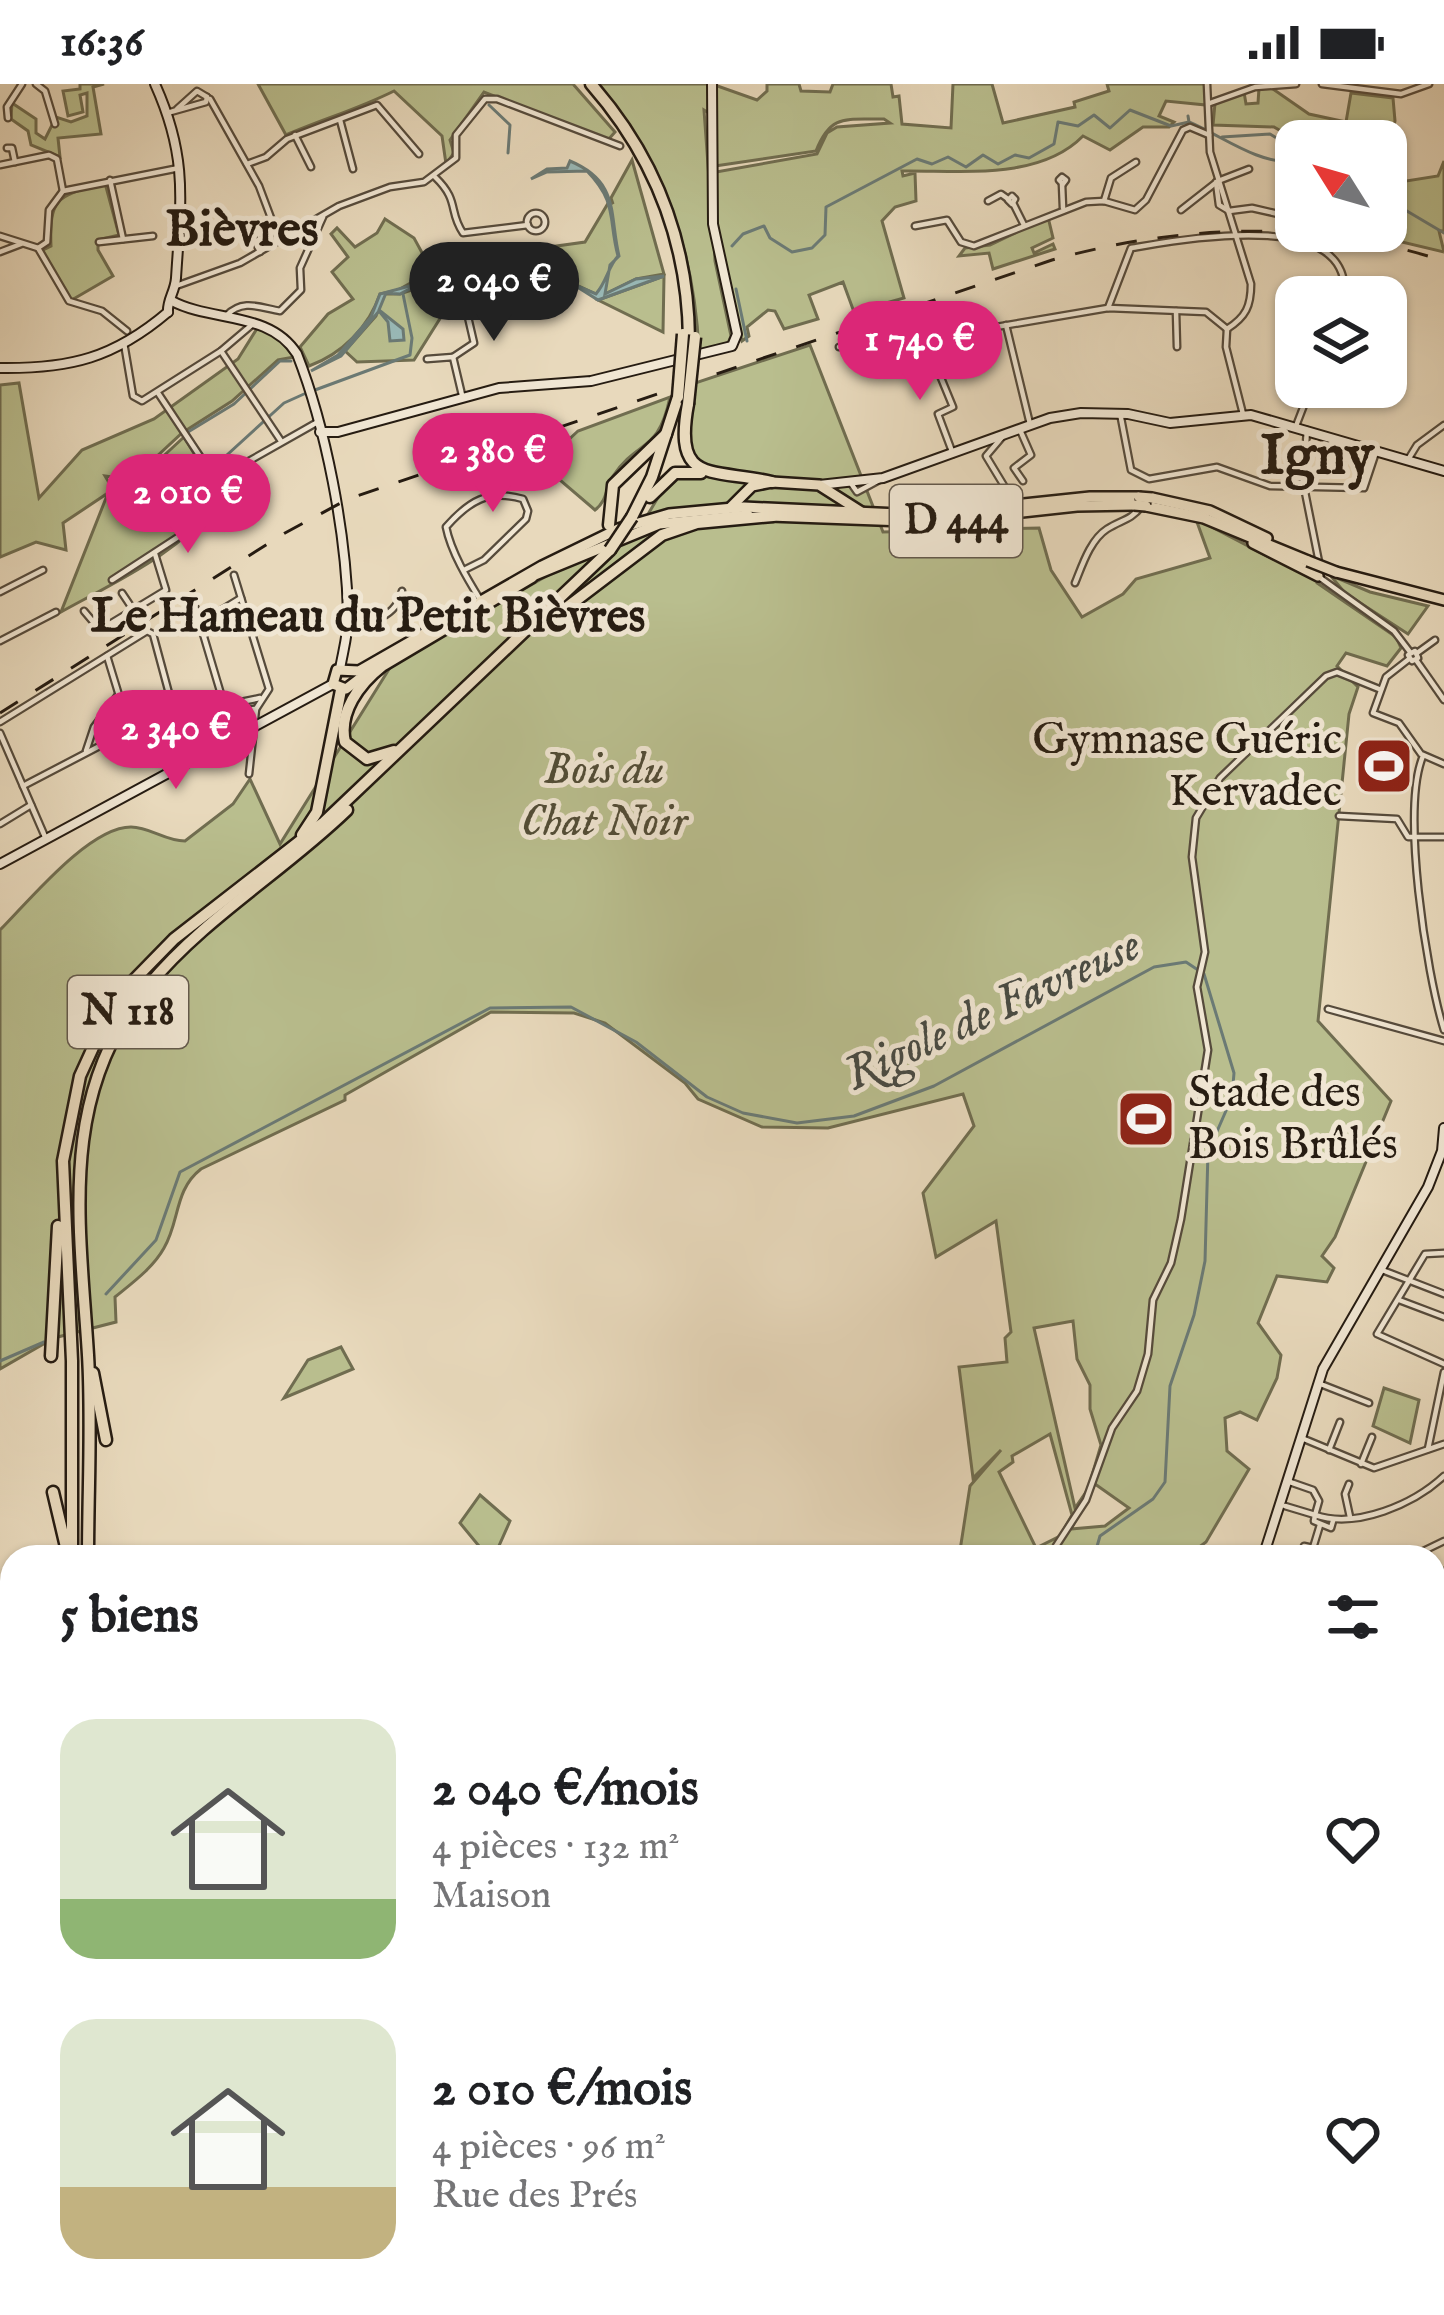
<!DOCTYPE html>
<html lang="fr">
<meta charset="utf-8">
<style>
body{margin:0;font-family:"IM FELL English",serif;background:#f6f6f6;color:#202124;height:100vh;display:flex;flex-direction:column;font-size:45px;white-space:nowrap}
*{box-sizing:border-box;margin:0}
p{font-size:39px;color:#757577}
.icon{flex:none;width:66px;height:66px;fill:none;stroke:currentColor;stroke-width:2;stroke-linecap:round;stroke-linejoin:round}
.map{position:relative;flex:1;overflow:hidden}
.panel{position:absolute;left:0px;top:1461px;width:1446px;height:771px;display:flex;flex-direction:column;background:#fff;border-radius:36px 36px 0 0;box-shadow:0 3px 9px #0004}
.panel>*{flex:none}
.needle{width:78px;rotate:307deg}
.buttons{position:absolute;left:1275px;top:36px;display:grid;gap:24px}
.buttons a{display:grid;place-items:center;width:132px;height:132px;border-radius:24px;background:#fff;box-shadow:0 3px 9px #0004;font-size:60px}
.price{position:absolute;translate:-50% -102px;padding:0 27px;border-radius:42px;background:#db2777;color:#fff;font-size:39px;line-height:78px;filter:drop-shadow(0 3px 6px #0008)}
.price::after{content:'';position:absolute;left:50%;top:72px;width:36px;height:27px;margin-left:-18px;background:inherit;clip-path:polygon(0 0,100% 0,50% 100%)}
.price.selected{background:#222;color:#fff}
ul{padding:0;list-style:none}
li{display:flex;align-items:center;gap:36px;height:300px;padding:0 60px}
li span{display:grid;place-items:center;flex:none;width:336px;height:240px;border-radius:36px;color:#555}
li>.icon{margin-inline-start:auto}
span .icon{width:144px;height:144px;fill:#fffc;stroke-width:1}
li b{font-size:51px}
h2{display:flex;justify-content:space-between;align-items:center;height:144px;padding:0 60px;font-size:51px}
.status{display:flex;justify-content:space-between;align-items:center;height:84px;padding:0 60px;background:#fff;direction:ltr}
.status svg{height:33px;fill:currentColor}
.map>svg:first-child{display:block}
.green{fill:#b9be8e;stroke:#706d50;stroke-width:3;fill-rule:evenodd}
.water{fill:#99b9b7;stroke:#6b7a75;stroke-width:3}
.lines{fill:none;stroke-linecap:round;stroke-linejoin:round}
.stream{stroke:#6b7a75;stroke-width:3}
.street-casing{stroke:#564b3c;stroke-width:9}
.secondary-casing{stroke:#261c12;stroke-width:12}
.primary-casing{stroke:#261c12;stroke-width:14}
.highway-casing{stroke:#261c12;stroke-width:15}
.street{stroke:#f0e6d3;stroke-width:4.5}
.secondary{stroke:#f0e6d3;stroke-width:8}
.primary{stroke:#e8d9bc;stroke-width:9}
.highway{stroke:#e8d9bc;stroke-width:10}
.rail{stroke:#261c12;stroke-width:3;stroke-dasharray:21 21;stroke-linecap:butt}
.primary-bridge-casing{stroke:#261c12;stroke-width:14;stroke-linecap:butt}
.highway-bridge-casing{stroke:#261c12;stroke-width:15;stroke-linecap:butt}
.primary-bridge{stroke:#e8d9bc;stroke-width:9}
.highway-bridge{stroke:#e8d9bc;stroke-width:10}
.labels{text-anchor:middle;dominant-baseline:central;stroke-width:10;stroke-linejoin:round;paint-order:stroke}
.shield{fill:#f0e6d3;stroke:#63594c;stroke-width:3}
.shield-label{font-size:42px;font-weight:bold;fill:#261c12}
.poi-label{font-size:45px;fill:#261c12;stroke:#f0e6d3;text-anchor:end}
.park-label{font-size:45px;font-style:italic;fill:#524d37;stroke:#f0e6d3}
.neighbourhood-label{font-size:48px;font-weight:bold;fill:#261c12;stroke:#f0e6d3}
.water-label{font-size:48px;font-style:italic;fill:#484b44;stroke:#f0e6d3}
.quarter-label{font-size:51px;font-weight:bold;fill:#261c12;stroke:#f0e6d3}
.district-label{font-size:57px;font-weight:bold;fill:#261c12;stroke:#f0e6d3}
</style>
<div class="status"><b>16:36</b><svg viewBox="0 0 49 12"><path d="M0 12V9h3v3zM5 12V6h3v6zM10 12V3h3v9zM15 12V0h3v12zM26 1h20v11H26zM47 4h2v5h-2z"/></svg></div>
<div class="map">
<svg width="1444" height="2231" viewBox="0 0 1444 2231">
<rect width="100%" height="100%" fill="#e8d9bc"/>
<filter id="stains"><feTurbulence type="fractalNoise" baseFrequency=".00167" numOctaves="4"/><feColorMatrix values="0 0 0 0 .2 0 0 0 0 .09 0 0 0 0 .02 0 0 0 .5 -.17"/></filter>
<radialGradient id="worn" r=".72"><stop offset=".6" stop-color="#630" stop-opacity="0"/><stop offset="1" stop-color="#630" stop-opacity=".3"/></radialGradient>
<g class="green">
<path d="M80,0H104L93,3L101,50L58,54L60,73L31,61L28,47L11,35L12,19L36,35V49L45,55L56,33L71,38L87,32V9L80,11L83,28L68,32L63,7L80,5Z"/>
<path d="M258,0H573L615,48L608,56L484,8L450,56L454,69L446,80L442,52L394,7C358,25 323,35 286,51Z"/>
<path d="M597,0H712L757,16L767,7V0H799L801,7L830,8L833,0H891L893,13L899,12L902,40L951,44L953,0H992L1003,39L1075,23L1074,18L1109,7L1107,0H1205L1206,21L1166,17L1159,32L1174,38L1169,43H1143L1110,66L1083,52C1039,97 960,86 902,87L903,92L915,89L916,117L895,123L882,137L904,214L854,228L843,198L809,211L818,235L784,245L775,227L768,226L747,243L749,252L742,257L713,140L715,177L731,252L728,259L699,267C694,165 664,79 597,0ZM704,26L714,32L715,82L816,67C831,29 846,36 884,35L890,39L837,43L827,49L817,70L716,88L712,136Z"/>
<path d="M1270,3L1309,30L1346,38L1351,9L1393,14L1395,37L1386,77V57H1298L1274,43L1213,41L1215,19L1244,8L1246,20L1258,19L1259,4Z"/>
<path d="M632,76L664,190L636,195L605,210L606,198L596,210L544,186L475,201L453,192L435,195L528,166L585,158L610,116L613,120L611,114Z"/>
<path d="M1444,77V147H1439L1444,168L1360,148L1386,147V90L1394,99L1438,92Z"/>
<path d="M105,99L119,151L98,156V166L113,192L70,217L41,167L51,162C49,111 59,112 105,99Z"/>
<path d="M1048,133L1053,154L1032,164L1034,169L1053,160L1055,165L993,185L989,169L959,172L965,164L990,161Z"/>
<path d="M385,135L414,154L432,187L398,206L380,210C369,243 342,270 309,282L300,263L328,230L353,215L332,188L348,173L331,150L337,144L355,163L377,149Z"/>
<path d="M664,192L663,248L598,216Z"/>
<path d="M444,195L461,201L414,276L357,278L345,267L376,232L384,210H400Z"/>
<path d="M258,243L277,252L294,273L278,276L232,317L182,349L141,387L119,394L105,392L111,402L144,390L184,353L221,414C184,467 117,497 61,528L108,409L63,439L66,466L36,458L0,473V301L19,299L39,414L82,366L154,335L238,275Z"/>
<path d="M810,261L883,448L1039,444L1051,486L1082,533L1123,510L1136,495L1210,474L1197,438L1204,439L1273,475H1292L1316,484L1317,499L1396,553L1401,564L1387,582L1346,569L1337,582L1358,603L1349,630L1318,937L1391,1017L1335,1153L1322,1172L1334,1184L1327,1198L1277,1192L1258,1239L1281,1271L1277,1294L1257,1336L1240,1328L1225,1334L1227,1367L1249,1385L1206,1458L1186,1473H959L970,1402L1001,1366L973,1394L959,1283L1007,1278L1005,1254L1011,1248L996,1137L936,1173L923,1109L974,1042L963,1010L828,1044L762,1043L698,1015L685,999L605,939L574,929L491,928L345,1011V1016L201,1085C174,1106 180,1137 164,1164C153,1184 132,1199 115,1213L116,1238L54,1254L0,1285V846C29,817 89,743 131,743C150,743 165,757 185,757L233,720L250,695L280,760L391,582L593,465L600,471L635,452L669,395L687,389L695,378L687,367L695,299ZM1073,1237L1077,1275L1090,1301V1325L1101,1361L1088,1405L1075,1424L1034,1244ZM1050,1350L1072,1431L1060,1452L1036,1464L999,1388L1013,1378L1012,1372ZM1095,1400L1129,1424L1105,1442L1071,1445Z"/>
<path d="M670,313C658,370 639,354 613,392C605,404 608,416 595,426L554,391L549,374L578,347Z"/>
<path d="M1330,491L1370,508L1428,522L1408,550L1345,509Z"/>
<path d="M341,1263L353,1285L284,1314L308,1276Z"/>
<path d="M1384,1304L1419,1316L1410,1359L1373,1342Z"/>
<path d="M480,1411L510,1437L494,1473H488L460,1439Z"/>
<path d="M1444,1484V1798L1434,1777V1490Z"/>
<path d="M113,2220H346L315,2231H100Z"/>
</g>
<path class="water" d="M570,77C620,98 609,130 619,172L610,181L605,210L636,195L664,192L598,216L571,199L540,189L480,204L448,195L419,200L400,210L386,209L379,226L403,245L404,256L390,257L388,238L379,227L341,272L311,287L338,271L371,233L380,210L450,191L475,201L540,186L596,210C607,197 608,183 618,172C608,135 618,119 587,87L547,88L531,95L547,85L567,84Z"/>
<g class="lines">
<g class="stream">
<path d="M489,21L510,41L508,69"/>
<path d="M1188,32L1189,38C1226,54 1254,78 1296,79"/>
<path d="M1222,53L1270,50L1296,66"/>
<path d="M1386,108L1390,117L1444,149"/>
<path d="M732,162L743,150L764,142L770,154L792,168L812,164L825,151L826,123L917,75L932,80L948,73L966,83L983,71L998,80L1015,71L1029,74L1054,60L1058,38L1078,42L1094,31L1110,44L1130,26L1171,42L1189,38"/>
<path d="M736,205L747,257"/>
<path d="M315,306L410,271L412,254L403,210"/>
<path d="M188,348L234,320L280,277H291"/>
<path d="M205,391L284,319L304,310"/>
<path d="M106,1210L156,1156L180,1088L490,924L571,923L636,958L707,1013L743,1029L797,1039L854,1032L934,1002L1154,883L1186,878L1204,890L1234,989L1232,1013L1208,1068L1205,1177L1194,1231L1170,1302L1165,1398L1153,1415L1100,1452L1094,1473"/>
<path d="M0,1277L44,1258"/>
<path d="M103,2230L124,2220"/>
<path d="M231,2231L263,2220"/>
</g>
<defs>
<g id="street">
<path d="M36,0L45,7L55,40"/>
<path d="M1207,0L1210,68L1251,200C1251,222 1246,233 1227,245"/>
<path d="M1322,0L1401,10L1429,0"/>
<path d="M210,15L259,102L280,158"/>
<path d="M1210,19L1255,3L1296,0"/>
<path d="M177,25L197,7L207,13"/>
<path d="M167,29L206,18L207,13"/>
<path d="M8,34L7,23L22,0"/>
<path d="M340,36L353,85"/>
<path d="M295,51L311,83"/>
<path d="M7,64H12L15,78"/>
<path d="M247,80L266,73L287,55L377,21L419,70"/>
<path d="M0,81L49,71L57,75L63,107"/>
<path d="M435,93C460,117 448,127 463,149L528,141"/>
<path d="M1062,93L1066,96L1063,100L1059,96Z"/>
<path d="M110,96L123,155"/>
<path d="M1216,98L1219,121L1229,127"/>
<path d="M1062,100L1063,124"/>
<path d="M1012,112L1015,115L1012,120L1008,116Z"/>
<path d="M988,117L1001,110L1008,115"/>
<path d="M1104,117L1111,94L1136,78"/>
<path d="M1013,119L1024,141"/>
<path d="M1181,126L1218,97L1249,85"/>
<path d="M1229,127L1252,124L1296,134"/>
<circle cx="536" cy="138" r="9"/>
<path d="M915,142L947,136L961,158L974,162L1086,118L1104,117L1135,126L1146,116L1183,46L1190,43L1209,51"/>
<path d="M0,152L38,164"/>
<path d="M99,158L153,152"/>
<path d="M38,164L47,158L49,126L63,107L179,84"/>
<path d="M38,164L69,217L102,227L127,247"/>
<path d="M0,168L21,160"/>
<path d="M260,168L256,159L273,146"/>
<path d="M176,202L240,179L339,122L390,103L424,98L456,74V51L485,15H497L620,62"/>
<path d="M1108,224L1131,164C1181,156 1354,122 1344,213"/>
<path d="M1176,227L1177,263"/>
<path d="M226,232C243,214 261,224 280,227L301,206L300,184L323,133"/>
<path d="M1006,241L1030,340"/>
<path d="M1227,245L1226,263L1243,330"/>
<path d="M925,255L953,323L938,330L953,370"/>
<path d="M124,259L133,312L142,317L221,267L254,239"/>
<path d="M839,263L908,258L1108,224L1206,228L1227,245"/>
<path d="M221,267L281,357"/>
<path d="M453,273L474,259L465,220"/>
<path d="M427,275L453,273L462,311"/>
<path d="M158,309L221,404"/>
<path d="M1120,329L1131,386L1149,395L1217,383L1270,402L1364,404L1376,368"/>
<path d="M1296,342L1311,303"/>
<path d="M1020,346L1031,371L1014,384L1023,397"/>
<path d="M1307,346L1303,398L1320,483"/>
<path d="M1003,352L986,372L1009,410"/>
<path d="M1409,374L1417,361L1444,341"/>
<path d="M850,398L857,408L883,394"/>
<path d="M464,486L484,476L526,435L528,427L523,415C488,405 469,417 446,443C451,468 468,496 481,517"/>
<path d="M234,491L269,605L256,625L249,690"/>
<path d="M1319,493L1394,547L1410,568"/>
<path d="M112,496L195,442L242,381L316,339"/>
<path d="M1075,499C1082,482 1090,456 1107,445C1121,436 1131,436 1141,423"/>
<path d="M0,508L43,486"/>
<path d="M122,509L132,524"/>
<path d="M193,516L223,617L231,620L260,614"/>
<path d="M84,527L100,546L166,506L155,470"/>
<path d="M200,539L241,514"/>
<path d="M347,539C371,541 397,532 402,507"/>
<path d="M0,557L56,528"/>
<path d="M1415,567L1418,574L1412,577L1408,571Z"/>
<path d="M1417,569L1435,556"/>
<path d="M107,572L128,641"/>
<path d="M1409,575L1386,593L1373,629L1399,639L1421,670L1444,680"/>
<path d="M1416,576L1444,616"/>
<path d="M0,638L147,547L153,550L174,628"/>
<path d="M0,649L46,755"/>
<path d="M86,667L94,643L118,611"/>
<path d="M1423,672C1401,725 1426,888 1444,946"/>
<path d="M23,702L159,631L256,625"/>
<path d="M1339,732L1397,735L1408,753H1444"/>
<path d="M0,740L31,721"/>
<path d="M1328,925L1444,957"/>
<path d="M1444,1169L1425,1170L1377,1250L1444,1280"/>
<path d="M1382,1186L1444,1210"/>
<path d="M1399,1216L1444,1233"/>
<path d="M1318,1299L1369,1319"/>
<path d="M1304,1355L1374,1384L1444,1360"/>
<path d="M1428,1365L1444,1288"/>
<path d="M1329,1366L1340,1338"/>
<path d="M1361,1380L1372,1353"/>
<path d="M1290,1398L1313,1406L1319,1417L1315,1431C1357,1445 1414,1420 1444,1392"/>
<path d="M1349,1400L1345,1410L1350,1433"/>
<path d="M1285,1422L1315,1431L1314,1437L1331,1444L1333,1437"/>
<path d="M1056,1462L1086,1416L1112,1344L1137,1307L1148,1270L1153,1216L1171,1179L1181,1135L1208,966L1197,903L1205,868L1192,773L1196,734L1220,694L1326,592L1337,588L1379,605"/>
<path d="M1304,1462L1313,1464L1320,1441"/>
<path d="M1253,1473L1264,1469"/>
<path d="M1411,1473L1444,1457"/>
<path d="M1434,2088L1444,2080"/>
<path d="M1207,2220L1242,2227L1263,2220"/>
<path d="M95,2231V2220"/>
</g>
<g id="secondary">
<path d="M155,0C188,73 181,116 176,194C175,208 167,216 168,228"/>
<path d="M172,217C211,238 270,227 297,270C326,344 346,448 348,529C349,547 343,567 340,585"/>
<path d="M0,284C70,285 114,274 168,228"/>
<path d="M320,348H338L499,304L591,297L732,262L737,250L713,140L712,0"/>
<path d="M819,401L883,394L1050,334L1081,329L1128,330L1170,339L1251,331L1444,387"/>
<path d="M0,780L333,600"/>
<path d="M1263,1473L1323,1285L1428,1103L1442,1067L1444,1044"/>
<path d="M0,1879L12,1872"/>
<path d="M953,2231L960,2220"/>
</g>
<g id="primary">
<path d="M1152,414L1210,427L1267,454"/>
<path d="M1146,422L1204,434L1308,477"/>
<path d="M731,423L752,402L772,398L819,401L863,429"/>
<path d="M770,432L931,438L1077,422L1134,421"/>
<path d="M1253,459L1318,492"/>
<path d="M1336,488L1444,516"/>
<path d="M530,493L659,440L748,431"/>
<path d="M385,575L346,605L333,600L337,586L359,587L542,482L618,445L669,430L744,423L921,431L1090,413H1139"/>
</g>
<g id="highway">
<path d="M591,0C655,73 688,158 689,255"/>
<path d="M688,320C673,401 711,384 772,398"/>
<path d="M650,413L675,389H701"/>
<path d="M632,433L652,393L678,313"/>
<path d="M609,441L613,401L666,350"/>
<path d="M545,540L662,451L697,439L773,432"/>
<path d="M394,667L367,675L345,658C338,629 359,600 382,582L532,493"/>
<path d="M302,751L317,728L341,606"/>
<path d="M51,1272L58,1142"/>
<path d="M93,1289L106,1356"/>
<path d="M53,1408L66,1463"/>
<path d="M72,1473V1277L63,1077L80,992L101,946L133,897L174,855L323,739L610,466"/>
<path d="M88,1473C88,1406 92,1338 88,1271C80,1140 57,1012 148,902C204,834 284,787 347,726"/>
<path d="M67,2231V2220"/>
<path d="M84,2231V2220"/>
</g>
</defs>
<use href="#street" class="street-casing"/>
<use href="#secondary" class="secondary-casing"/>
<use href="#primary" class="primary-casing"/>
<use href="#highway" class="highway-casing"/>
<use href="#street" class="street"/>
<use href="#secondary" class="secondary"/>
<use href="#primary" class="primary"/>
<use href="#highway" class="highway"/>
<path class="rail" d="M0,629L285,449L348,415L1052,176C1181,140 1316,135 1444,177"/>
<defs>
<g id="primary-bridge">
<path d="M1139,413L1152,414"/>
<path d="M1134,421L1146,422"/>
<path d="M1308,477L1336,488"/>
</g>
<g id="highway-bridge">
<path d="M678,313L683,250"/>
<path d="M688,320L695,253"/>
<path d="M610,466L632,433"/>
</g>
</defs>
<use href="#primary-bridge" class="primary-bridge-casing"/>
<use href="#highway-bridge" class="highway-bridge-casing"/>
<use href="#primary-bridge" class="primary-bridge"/>
<use href="#highway-bridge" class="highway-bridge"/>
</g>
<defs>
<symbol id="stadium-square" viewBox="-11 -11 22 22"><rect x="-9" y="-9" width="18" height="18" rx="4" fill="#8f2418" stroke="#f0e6d3"/><path d="M0-5a6.5 5 0 1 0 0 10a6.5 5 0 1 0 0-10ZM-3.5-1.8h7v3.6h-7Z" fill="#fff"/></symbol>
</defs>
<g fill-rule="evenodd">
<use href="#stadium-square" x="1351" y="649" width="66" height="66"/>
<use href="#stadium-square" x="1113" y="1002" width="66" height="66"/>
</g>
<g class="labels">
<g class="shield">
<rect x="890" y="401" width="132" height="72" rx="9"/>
<rect x="68" y="892" width="120" height="72" rx="9"/>
</g>
<g class="shield-label">
<text x="956" y="437">D 444</text>
<text x="128" y="928">N 118</text>
</g>
<g class="poi-label">
<text x="1342" y="656">Gymnase Guéric<tspan x="1342" dy="52">Kervadec</tspan></text>
<text x="1188" y="1009" text-anchor="start">Stade des<tspan x="1188" dy="52">Bois Brûlés</tspan></text>
</g>
<g class="park-label">
<text x="604" y="686">Bois du<tspan x="604" dy="52">Chat Noir</tspan></text>
</g>
<g class="neighbourhood-label">
<text x="368" y="534">Le Hameau du Petit Bièvres</text>
</g>
<g class="water-label">
<text transform="translate(993 927) rotate(-25)">Rigole de Favreuse</text>
</g>
<g class="quarter-label">
<text x="242" y="147">Bièvres</text>
</g>
<g class="district-label">
<text x="1317" y="373">Igny</text>
</g>
</g>
<rect width="100%" height="100%" filter="url(#stains)"/>
<rect width="100%" height="100%" fill="url(#worn)"/>
</svg>
<div class="buttons">
<a><svg class="needle" viewBox="-14 -14 28 28"><path d="M0-13l5 13h-10z" fill="#e53935"/><path d="M0 13l5-13h-10z" fill="#757577"/></svg></a>
<a><svg class="icon" aria-label="layers" viewBox="0 0 24 24"><path d="M12 4l9 5-9 5-9-5zM3 14l9 5 9-5"/></svg></a>
</div>
<b class="price selected" style="left:494px;top:260px">2 040 €</b>
<b class="price" style="left:920px;top:319px">1 740 €</b>
<b class="price" style="left:493px;top:431px">2 380 €</b>
<b class="price" style="left:188px;top:472px">2 010 €</b>
<b class="price" style="left:176px;top:708px">2 340 €</b>
<section class="panel">
<h2>5 biens<svg class="icon" aria-label="filters" viewBox="0 0 24 24"><path d="M4 7h16M4 17h16"/><circle cx="9" cy="7" r="2"/><circle cx="15" cy="17" r="2"/></svg></h2>
<ul>
<li><span style="background:linear-gradient(#dfe7d0 75%,#8fb573 0)"><svg class="icon" aria-label="home" viewBox="0 0 24 24"><path d="M3 11l9-7 9 7M6 9v11h12V9"/></svg></span><div><b>2 040 €/mois</b><p>4 pièces · 132 m²</p><p>Maison</p></div><svg class="icon" aria-label="heart" viewBox="0 0 24 24"><path d="M12 20l-8-8c-3-5 5-10 8-4 3-6 11-1 8 4z"/></svg></li>
<li><span style="background:linear-gradient(#dfe7d0 70%,#c2b280 0)"><svg class="icon" aria-label="home" viewBox="0 0 24 24"><path d="M3 11l9-7 9 7M6 9v11h12V9"/></svg></span><div><b>2 010 €/mois</b><p>4 pièces · 96 m²</p><p>Rue des Prés</p></div><svg class="icon" aria-label="heart" viewBox="0 0 24 24"><path d="M12 20l-8-8c-3-5 5-10 8-4 3-6 11-1 8 4z"/></svg></li>
</ul>
</section>
</div>
